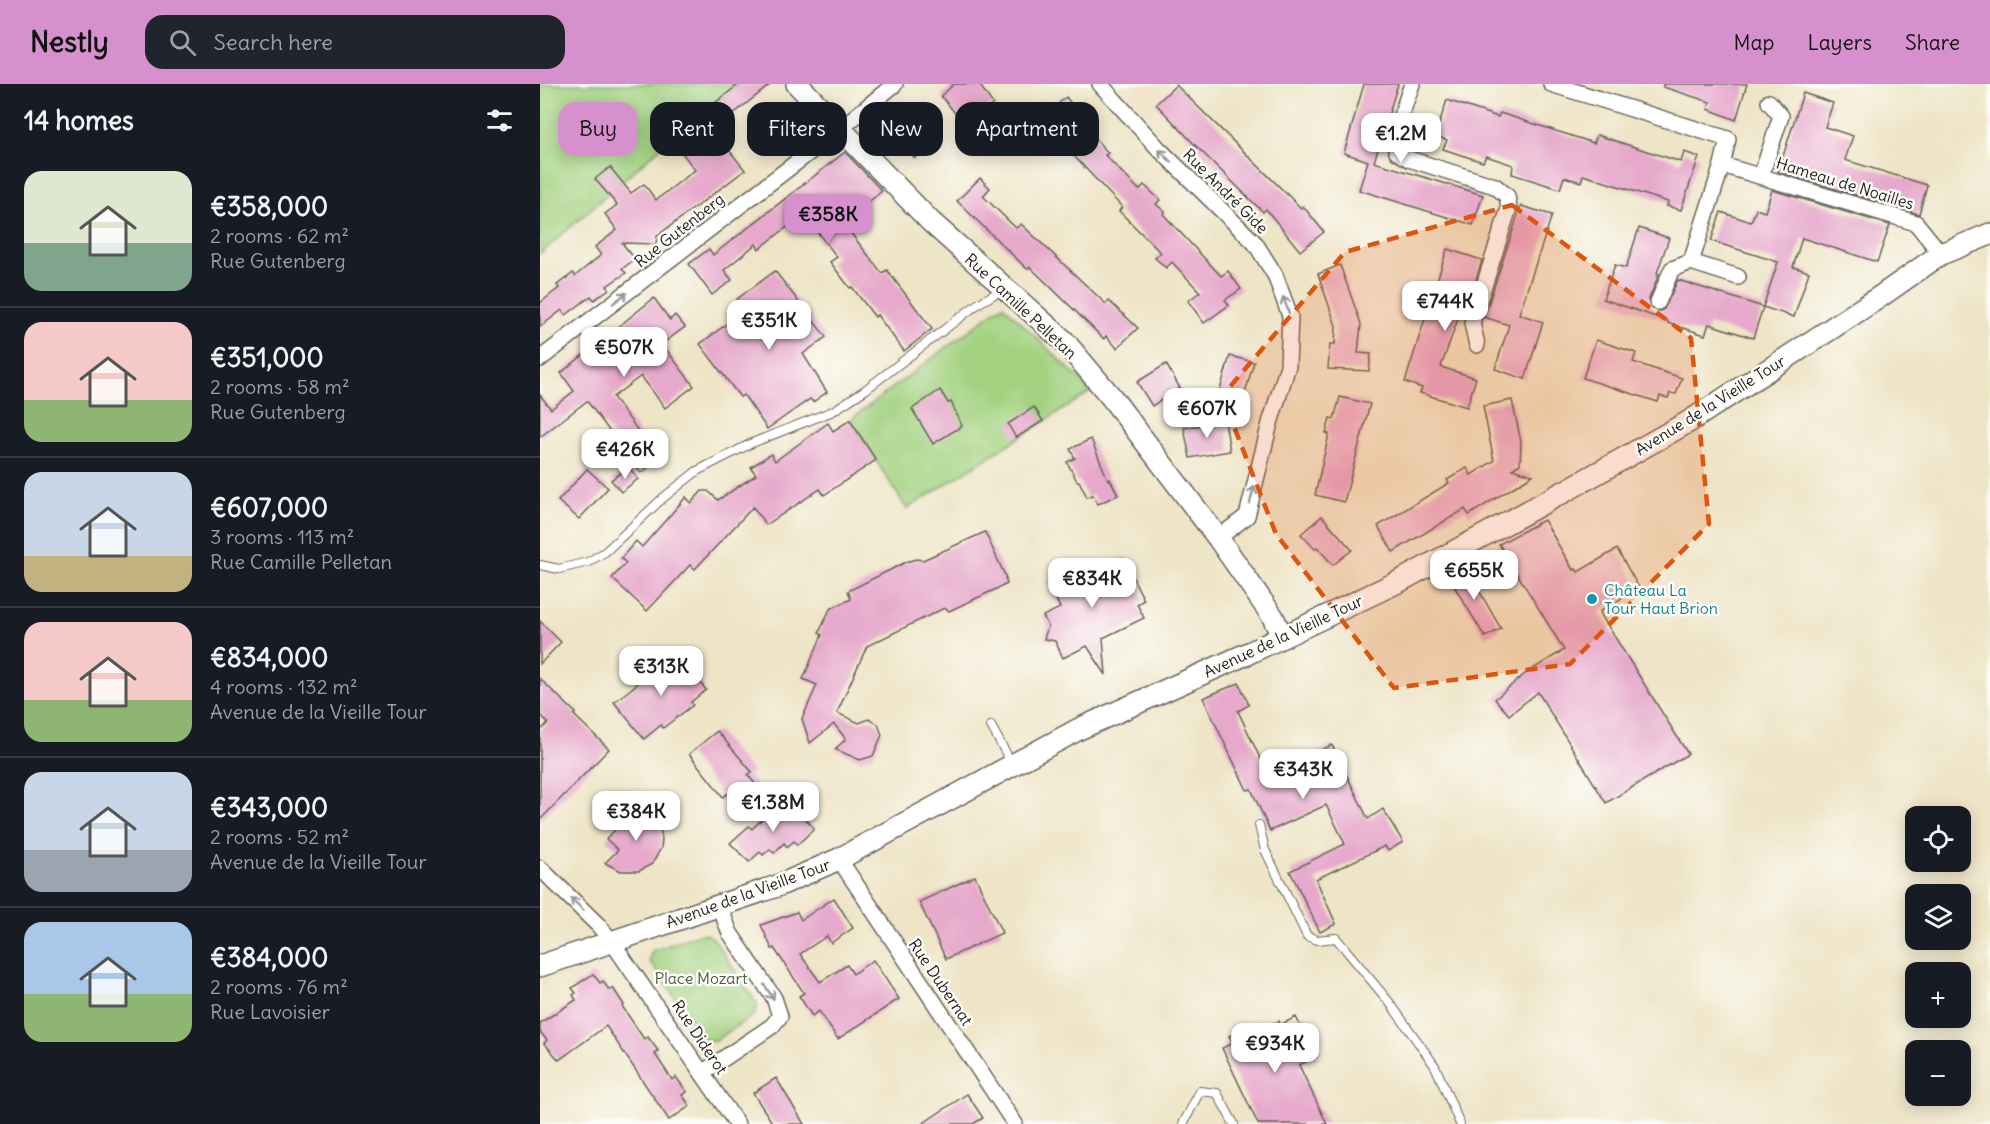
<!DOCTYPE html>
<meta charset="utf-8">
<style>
body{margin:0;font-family:Delius,sans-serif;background:#20242c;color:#f1f3f6;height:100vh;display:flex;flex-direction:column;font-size:22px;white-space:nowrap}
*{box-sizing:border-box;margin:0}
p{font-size:20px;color:#9ea1a6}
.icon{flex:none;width:33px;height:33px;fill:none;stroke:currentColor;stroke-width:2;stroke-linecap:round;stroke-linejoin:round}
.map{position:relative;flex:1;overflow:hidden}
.drawer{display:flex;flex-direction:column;background:#171b24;width:540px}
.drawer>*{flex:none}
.hud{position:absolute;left:18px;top:18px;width:570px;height:54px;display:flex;gap:12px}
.controls{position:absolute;left:1365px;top:722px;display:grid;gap:12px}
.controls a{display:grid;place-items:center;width:66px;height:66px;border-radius:12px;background:#171b24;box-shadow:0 3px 15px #0003;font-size:30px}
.price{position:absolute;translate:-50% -51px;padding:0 14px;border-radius:12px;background:#fff;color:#222;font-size:20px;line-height:39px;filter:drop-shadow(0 2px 3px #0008)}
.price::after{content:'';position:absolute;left:50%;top:36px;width:18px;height:14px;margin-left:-9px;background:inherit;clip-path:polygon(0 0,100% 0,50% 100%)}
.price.current{background:#d690ce;color:#111}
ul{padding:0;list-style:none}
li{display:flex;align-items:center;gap:18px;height:150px;padding:0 24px}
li+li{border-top:2px solid #363941}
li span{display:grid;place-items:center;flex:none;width:168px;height:120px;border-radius:18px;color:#555}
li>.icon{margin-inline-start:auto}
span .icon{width:72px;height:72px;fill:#fffc;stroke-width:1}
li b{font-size:26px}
h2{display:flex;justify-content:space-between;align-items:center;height:72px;padding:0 24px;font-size:26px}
.chip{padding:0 21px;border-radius:18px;background:#171b24;box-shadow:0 3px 15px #0003;font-size:21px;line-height:54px}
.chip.current{background:#d690ce;color:#111}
header{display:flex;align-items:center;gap:36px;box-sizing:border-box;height:84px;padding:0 30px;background:#d690ce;color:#111}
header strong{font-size:28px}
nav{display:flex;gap:33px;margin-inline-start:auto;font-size:21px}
.search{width:420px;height:54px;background:#20242c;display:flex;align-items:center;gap:15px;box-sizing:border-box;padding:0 21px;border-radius:18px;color:#9ea1a6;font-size:22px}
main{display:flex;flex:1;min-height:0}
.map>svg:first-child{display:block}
.green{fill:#a3d281;stroke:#60774e;stroke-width:1.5}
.building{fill:#e6a8cb}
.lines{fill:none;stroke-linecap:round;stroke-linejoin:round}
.lane-casing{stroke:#666258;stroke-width:10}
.street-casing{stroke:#666258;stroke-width:18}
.secondary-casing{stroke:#666258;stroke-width:24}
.lane{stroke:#fff;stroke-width:8}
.street{stroke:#fff;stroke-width:15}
.secondary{stroke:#fff;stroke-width:21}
.oneway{stroke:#999}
.marked{fill:#de560d;fill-opacity:0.2;stroke:#de560d;stroke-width:4.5;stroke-dasharray:12 8;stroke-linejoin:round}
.culture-dot{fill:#0f9aa8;stroke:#fdfcf7;stroke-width:2}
.labels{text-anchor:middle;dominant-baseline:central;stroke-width:5;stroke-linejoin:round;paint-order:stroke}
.street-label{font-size:16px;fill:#1c1c1c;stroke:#fdfcf7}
.culture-label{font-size:16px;fill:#0d838f;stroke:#fdfcf7;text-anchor:start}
.park-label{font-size:16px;fill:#4b5c3f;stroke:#fdfcf7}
</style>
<header>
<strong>Nestly</strong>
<div class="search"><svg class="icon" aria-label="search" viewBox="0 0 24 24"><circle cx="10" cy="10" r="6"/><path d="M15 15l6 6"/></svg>Search here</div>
<nav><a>Map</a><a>Layers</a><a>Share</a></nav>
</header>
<main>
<section class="drawer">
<h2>14 homes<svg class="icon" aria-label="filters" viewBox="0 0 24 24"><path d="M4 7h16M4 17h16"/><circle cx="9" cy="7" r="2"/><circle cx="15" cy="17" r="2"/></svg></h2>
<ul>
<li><span style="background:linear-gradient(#dfe7d0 60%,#7fa58c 0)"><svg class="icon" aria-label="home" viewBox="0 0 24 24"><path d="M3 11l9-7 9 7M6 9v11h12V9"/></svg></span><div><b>€358,000</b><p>2 rooms · 62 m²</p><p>Rue Gutenberg</p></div></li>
<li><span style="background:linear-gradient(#f6c9c9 65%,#8fb573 0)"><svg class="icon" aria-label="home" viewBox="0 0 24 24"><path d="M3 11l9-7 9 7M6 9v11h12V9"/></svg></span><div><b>€351,000</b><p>2 rooms · 58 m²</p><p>Rue Gutenberg</p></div></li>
<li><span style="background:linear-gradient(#c9d6e8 70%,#c2b280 0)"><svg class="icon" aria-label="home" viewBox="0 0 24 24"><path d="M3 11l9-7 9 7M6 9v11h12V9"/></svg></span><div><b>€607,000</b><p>3 rooms · 113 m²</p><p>Rue Camille Pelletan</p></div></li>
<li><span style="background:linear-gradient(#f6c9c9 65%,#8fb573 0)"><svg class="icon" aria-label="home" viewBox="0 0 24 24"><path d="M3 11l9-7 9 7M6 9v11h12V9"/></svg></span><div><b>€834,000</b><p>4 rooms · 132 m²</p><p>Avenue de la Vieille Tour</p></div></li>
<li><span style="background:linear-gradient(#c9d6e8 65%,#9aa5b1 0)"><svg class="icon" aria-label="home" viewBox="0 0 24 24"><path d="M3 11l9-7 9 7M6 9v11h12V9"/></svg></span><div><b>€343,000</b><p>2 rooms · 52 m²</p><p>Avenue de la Vieille Tour</p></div></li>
<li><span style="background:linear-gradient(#a9c7e8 60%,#8fb573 0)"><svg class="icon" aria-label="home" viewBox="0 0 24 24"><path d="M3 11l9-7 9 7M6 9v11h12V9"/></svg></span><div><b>€384,000</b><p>2 rooms · 76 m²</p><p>Rue Lavoisier</p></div></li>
</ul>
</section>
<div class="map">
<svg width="1450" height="1040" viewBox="0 0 1450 1040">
<rect width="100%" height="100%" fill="#fdfcf7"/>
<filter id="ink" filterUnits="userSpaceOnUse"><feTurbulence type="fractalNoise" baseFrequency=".0167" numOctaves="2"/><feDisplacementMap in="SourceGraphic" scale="12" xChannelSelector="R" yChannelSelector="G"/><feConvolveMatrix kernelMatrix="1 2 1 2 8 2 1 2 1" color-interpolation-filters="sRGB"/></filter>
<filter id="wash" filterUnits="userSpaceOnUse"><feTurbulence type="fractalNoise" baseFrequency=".008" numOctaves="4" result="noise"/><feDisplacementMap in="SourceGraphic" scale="24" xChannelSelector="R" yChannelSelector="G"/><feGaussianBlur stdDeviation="1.35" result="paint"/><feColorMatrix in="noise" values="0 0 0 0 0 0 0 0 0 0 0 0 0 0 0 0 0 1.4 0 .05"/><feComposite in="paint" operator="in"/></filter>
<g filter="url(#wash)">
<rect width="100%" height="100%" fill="#eee4c6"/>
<g class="green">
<path d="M0,0H199L131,54L0,170Z"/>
<path d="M463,221L552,307L367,425L310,336Z"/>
<path d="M159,850H167L173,854L218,921L214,931L176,956L169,957L163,954L109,876L112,867Z"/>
</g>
<g id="blocks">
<g class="building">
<path d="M199,0H231L173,46L205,86L117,152L116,160L82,159L95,175L82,185L86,189L67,202L69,205L54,216L51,212L26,231L22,226L0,243V219L19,204L17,201L33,189L35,192L61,171L55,163L77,146L65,130L77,121L55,95L70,83L91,109L104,100L116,116L155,86L131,54Z"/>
<path d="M414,0H439L453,20L426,42L401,12Z"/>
<path d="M824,0H858L834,78L943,111L933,141L819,106L828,77L804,69Z"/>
<path d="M1123,0H1207L1196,36L1168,25L1170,18L1123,3Z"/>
<path d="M636,1L761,124L763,122L784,148L760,167L726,125L723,128L656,62L616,20Z"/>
<path d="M1263,9L1293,19L1285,43L1313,52L1305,76L1387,101L1379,130L1238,88Z"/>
<path d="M526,13L547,41L545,43L568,69L565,71L599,106L604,101L620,116L616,120L625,128L623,130L681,192L688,187L701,205L685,216L689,221L664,239L648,217L660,208L632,178L626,184L615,174L621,169L579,127L582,123L533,71L502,33Z"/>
<path d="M907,16L958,33L960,29L1054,59L1057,51L1141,78L1144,68L1159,73L1141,126L1127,122L1128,118L1043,91L1041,98L1024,93L1020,105L972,90L973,81L946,72L943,78L903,65L907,56L895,52Z"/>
<path d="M375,28L398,52L375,74L352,51Z"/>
<path d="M305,68L342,107L310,133L313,137L306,143L342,189L347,186L392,245L364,267L337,231L335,233L312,203L310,204L290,178L297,173L264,130L219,165L216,160L184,186L192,196L172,211L149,180L169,165L173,171Z"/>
<path d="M440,94L450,104L443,112L476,144L481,140L566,220L569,217L598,244L577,264L566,252L564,255L490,183L487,185L417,117Z"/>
<path d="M1232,106L1350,141L1337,178L1262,154L1253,183L1269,188L1254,233L1223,223L1238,178L1171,157L1181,128L1211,138L1216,125L1225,128Z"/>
<path d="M981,122L1012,131L979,230L1003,238L985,295L955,285L969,241L944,233Z"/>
<path d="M1099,144L1129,154L1117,189L1119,190L1109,215L1111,224L1119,228L1124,225L1138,196L1223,223L1213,254L1169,240L1165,251L1128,239V237L1063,215L1075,181L1086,184Z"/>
<path d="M907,165L942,176L926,227L921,226L901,283L936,294L927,323L880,309L882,304L865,298Z"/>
<path d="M800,181L821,240L818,269L831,270L829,287L788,285L790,260H795L796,242L778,190Z"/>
<path d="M235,187L286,253L263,270L287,308L273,318L270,315L227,345L204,311L200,313L160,260L205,226L197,215Z"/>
<path d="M114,214L130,236L135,231L145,243L122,260L154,302L125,324L101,292L73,313L119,375L101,389L47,317L0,353V311L11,325L34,307L21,289Z"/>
<path d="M1056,256L1096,269L1093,278L1142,294L1136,310L1130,309L1128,314L1120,312L1118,318L1043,294Z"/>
<path d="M690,272L714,278L703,316L679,309Z"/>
<path d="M626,280L640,304L612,322L597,298Z"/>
<path d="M400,306L408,319L411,318L422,342L393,360L372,325Z"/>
<path d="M800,313L830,320L804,418L775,411L789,350L786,349L790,334L794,335Z"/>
<path d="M972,316L981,358L980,380L972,385L993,391L929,431L925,425L853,468L838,442L909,399L907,396L927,384L931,391L954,377L943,322Z"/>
<path d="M494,323L503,337L476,354L468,340Z"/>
<path d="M310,336L336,376L284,411L280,405L226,441L213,423L155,485L150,481L107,527L72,494L86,479L81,474L96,457L102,463L146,413L151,419L162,407H168L178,416L216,391L211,383L231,370L235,377L288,339L293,347Z"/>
<path d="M685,337L690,367L650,374L644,344Z"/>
<path d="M551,355L568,396L570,395L578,411L558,420L553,411L547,413L539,397H537L527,378L535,374L530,365Z"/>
<path d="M89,383L98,395L81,408L71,396Z"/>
<path d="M47,385L68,404L39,435L18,417Z"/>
<path d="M782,432L812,466L793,481L777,463L775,465L761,450Z"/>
<path d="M1004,436L1033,486L1036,485L1038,488L1077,465L1099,504L1060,527L1061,531L1148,670L1066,719L998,608L969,631L955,615L986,589L1024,566L959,460Z"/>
<path d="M445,448L466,494H465L467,500L409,527L404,524L327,562L297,629L319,639L329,635L338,640L342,651L333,672L320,676L295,665L306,655L294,640L270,659L262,635L277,601L263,595L282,551L279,549L290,525L311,515L308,507L366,478L376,475L383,476Z"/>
<path d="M583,474L604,516L597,520L604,534L563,554L566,591L547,562L523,574L515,557L504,555L508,542L503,532L520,524L508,497L539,482L544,493Z"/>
<path d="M925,482L961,545L945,553L908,492Z"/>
<path d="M0,537L21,558L0,580Z"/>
<path d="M137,569L166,606L151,618L153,621L123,644L121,641L104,655L74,618Z"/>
<path d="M0,595L36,629L34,631L69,665L0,736V647L8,639L0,630Z"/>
<path d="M699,599L709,621L698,627L728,691L792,661L828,735L843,725L863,758L848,767L845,762L776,795L796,840L780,848L750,787L805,760L786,721L730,747L711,705L707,706L663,614Z"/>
<path d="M177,647L212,688L208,691L216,701L195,718L188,709L183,713L149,670Z"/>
<path d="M253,719L274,745L257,761L254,757L247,763L244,759L234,769L230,765L223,771L220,768L209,778L190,759L209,742L212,745L228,729L234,735Z"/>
<path d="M101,720L115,734L120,742L122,756L121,764L112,780L99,787H81L65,779L78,766L66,755Z"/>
<path d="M435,792L462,849L406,875L379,818Z"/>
<path d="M294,814L313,844L291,859L287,852L260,870L280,898L307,881L313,890L333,876L359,915L298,955L279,927L272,932L259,912L264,909L234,864L232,865L221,841L257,828L261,836Z"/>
<path d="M53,890L60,899L63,897L69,906L73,904L84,921L82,922L104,955L108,953L119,968L115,970L132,996L136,993L147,1008L142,1011L150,1022L129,1036L66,942L19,976L4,959L7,956L0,948V939L36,916L33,911L36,909L32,904Z"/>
<path d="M756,933L776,973L759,981L787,1040H718L682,964L693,959L689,952L704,944L708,951L739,937L740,941Z"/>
<path d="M236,994L264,1040H233L213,1009Z"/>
<path d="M427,1010L443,1034L433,1040H382Z"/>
</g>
</g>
</g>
<g filter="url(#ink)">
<use href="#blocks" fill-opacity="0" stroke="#666258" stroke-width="1.5"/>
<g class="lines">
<defs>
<g id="lane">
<path d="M0,481L19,485L48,478L65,468L123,414L157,387L212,359L293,327L325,306L439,219L464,205"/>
<path d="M451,642L472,680"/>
<path d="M719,741L725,766L767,852L777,856L796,854L850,919L895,982L920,1040"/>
<path d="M643,1040L660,1007L677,1009L694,1040"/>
</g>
<g id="street">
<path d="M560,0L619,65L715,159L735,191L750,232L748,282L730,339L707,432L678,454"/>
<path d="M872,0L853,55L857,68L869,75L955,102L967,112L969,124L932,239L937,261"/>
<path d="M1011,0L1188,55L1182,81L1151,178L1198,193"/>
<path d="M1182,81L1376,139L1401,170"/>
<path d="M1221,92L1241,32L1229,18"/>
<path d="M1118,218L1132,185L1151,178"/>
<path d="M0,275L300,45L355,0"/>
<path d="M299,775L475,1040"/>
<path d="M0,784L59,842L72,858L197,1040"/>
<path d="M162,989L232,942L240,932L234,914L190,849L179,821"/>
</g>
<g id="secondary">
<path d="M257,0L391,138L524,257L572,314L678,454L733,533L742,553"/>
<path d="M0,882L240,801L299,775L539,645L711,568L860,497L1029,405L1150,337L1338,214L1401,170L1450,150"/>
</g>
</defs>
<use href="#lane" class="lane-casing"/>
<use href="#street" class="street-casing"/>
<use href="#secondary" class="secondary-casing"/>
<use href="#lane" class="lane"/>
<use href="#street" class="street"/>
<use href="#secondary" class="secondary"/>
</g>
<defs><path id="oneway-shaft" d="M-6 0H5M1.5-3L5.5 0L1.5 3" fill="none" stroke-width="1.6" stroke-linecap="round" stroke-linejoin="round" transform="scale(1.5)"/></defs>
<g class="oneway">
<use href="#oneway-shaft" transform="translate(625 72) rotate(-135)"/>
<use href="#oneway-shaft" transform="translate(80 214) rotate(-38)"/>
<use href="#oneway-shaft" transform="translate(746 221) rotate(-110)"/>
<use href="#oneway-shaft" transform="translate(712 411) rotate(-76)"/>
<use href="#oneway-shaft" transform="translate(37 820) rotate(-136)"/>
<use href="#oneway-shaft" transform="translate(229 908) rotate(57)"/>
</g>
</g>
<path class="marked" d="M972,121L1151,254L1169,440L1030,580L854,604L736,450L682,312L805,168Z"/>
<circle class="culture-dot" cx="1052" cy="515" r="6"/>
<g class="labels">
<g class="street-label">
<text transform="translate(1305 99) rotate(17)">Hameau de Noailles</text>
<text transform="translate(686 107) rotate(45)">Rue André Gide</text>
<text transform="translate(139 146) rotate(-38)">Rue Gutenberg</text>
<text transform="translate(481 222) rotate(43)">Rue Camille Pelletan</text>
<text transform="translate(1170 321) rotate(-32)">Avenue de la Vieille Tour</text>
<text transform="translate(743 552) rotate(-25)">Avenue de la Vieille Tour</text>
<text transform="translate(208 809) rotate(-20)">Avenue de la Vieille Tour</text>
<text transform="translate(401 898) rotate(56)">Rue Dubernat</text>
<text transform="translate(160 953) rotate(56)">Rue Diderot</text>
</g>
<g class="culture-label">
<text x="1064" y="506">Château La<tspan x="1064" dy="18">Tour Haut Brion</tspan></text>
</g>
<g class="park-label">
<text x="161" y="894">Place Mozart</text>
</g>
</g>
</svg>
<div class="controls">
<a><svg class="icon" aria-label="locate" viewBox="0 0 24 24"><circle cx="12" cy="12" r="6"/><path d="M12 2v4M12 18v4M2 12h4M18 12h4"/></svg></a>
<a><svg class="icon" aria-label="layers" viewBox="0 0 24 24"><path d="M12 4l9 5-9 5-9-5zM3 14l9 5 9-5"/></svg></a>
<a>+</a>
<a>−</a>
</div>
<b class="price" style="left:861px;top:80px">€1.2M</b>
<b class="price current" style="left:288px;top:161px">€358K</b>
<b class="price" style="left:905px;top:248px">€744K</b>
<b class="price" style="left:229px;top:267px">€351K</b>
<b class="price" style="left:84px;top:294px">€507K</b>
<b class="price" style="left:667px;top:355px">€607K</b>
<b class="price" style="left:85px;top:396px">€426K</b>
<b class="price" style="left:934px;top:517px">€655K</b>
<b class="price" style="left:552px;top:525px">€834K</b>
<b class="price" style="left:121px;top:613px">€313K</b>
<b class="price" style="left:763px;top:716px">€343K</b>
<b class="price" style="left:233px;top:749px">€1.38M</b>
<b class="price" style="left:96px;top:758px">€384K</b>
<b class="price" style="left:735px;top:990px">€934K</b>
<div class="hud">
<a class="chip current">Buy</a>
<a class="chip">Rent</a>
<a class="chip">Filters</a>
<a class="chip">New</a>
<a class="chip">Apartment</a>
</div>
</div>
</main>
